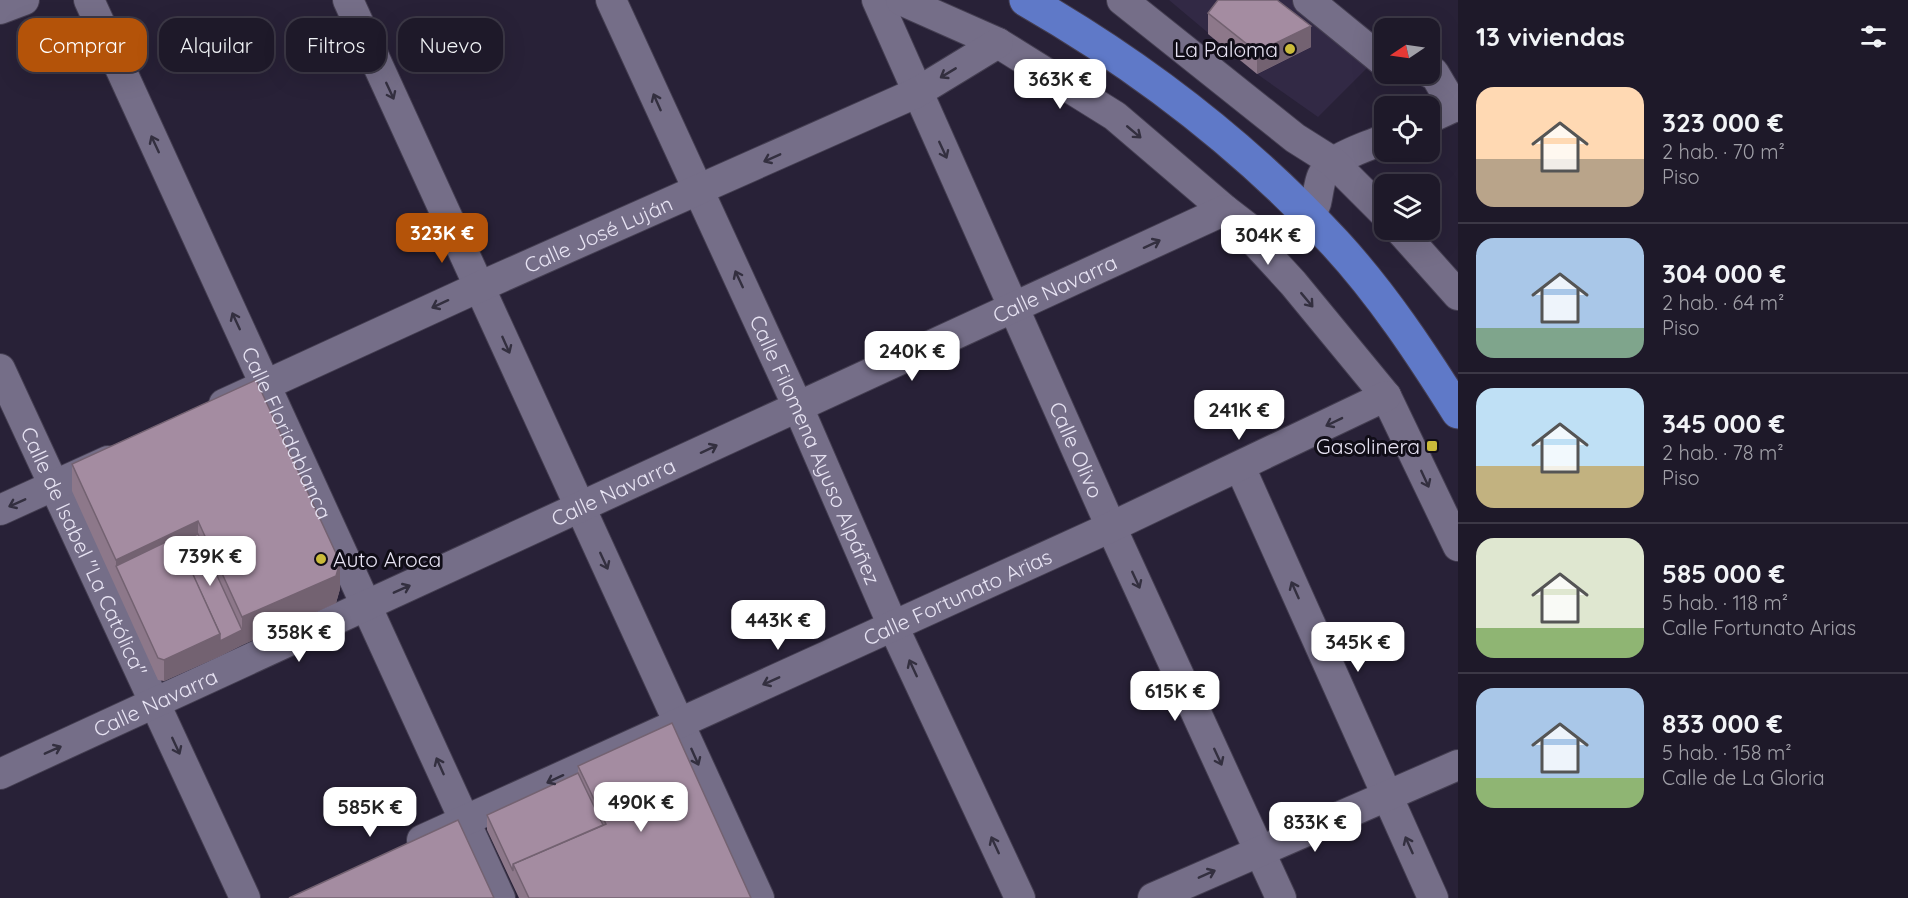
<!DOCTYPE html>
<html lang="es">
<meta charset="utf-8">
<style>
body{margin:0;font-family:Quicksand,sans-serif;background:#262231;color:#f1f3f6;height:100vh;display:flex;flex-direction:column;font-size:22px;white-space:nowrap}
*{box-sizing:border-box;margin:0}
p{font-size:20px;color:#a1a0a8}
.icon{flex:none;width:33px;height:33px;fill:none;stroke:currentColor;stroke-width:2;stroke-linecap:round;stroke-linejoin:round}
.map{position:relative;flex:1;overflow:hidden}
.side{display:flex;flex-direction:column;background:#1e1929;width:450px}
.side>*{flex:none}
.top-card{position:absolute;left:18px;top:18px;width:570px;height:54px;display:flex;gap:12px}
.needle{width:39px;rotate:257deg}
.fabs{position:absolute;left:1374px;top:18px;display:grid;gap:12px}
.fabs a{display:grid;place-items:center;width:66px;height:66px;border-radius:12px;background:#1e1929;box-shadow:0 6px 24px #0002,0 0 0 2px #3c3846;font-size:30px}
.price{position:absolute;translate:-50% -51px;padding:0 14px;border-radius:12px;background:#fff;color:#222;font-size:20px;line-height:39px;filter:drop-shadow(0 2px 3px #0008)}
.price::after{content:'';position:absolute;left:50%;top:36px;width:18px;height:14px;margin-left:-9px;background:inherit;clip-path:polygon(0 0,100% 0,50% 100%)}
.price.selected{background:#b45309;color:#fff}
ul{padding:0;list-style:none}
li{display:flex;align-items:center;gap:18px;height:150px;padding:0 18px}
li+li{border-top:2px solid #3c3846}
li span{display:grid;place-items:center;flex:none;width:168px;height:120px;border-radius:18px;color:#555}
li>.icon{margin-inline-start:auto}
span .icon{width:72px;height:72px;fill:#fffc;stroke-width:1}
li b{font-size:26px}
h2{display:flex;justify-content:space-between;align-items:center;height:72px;padding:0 18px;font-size:26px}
.chip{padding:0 21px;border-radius:18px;background:#1e1929;box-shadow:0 6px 24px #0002,0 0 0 2px #3c3846;font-size:21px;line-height:54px}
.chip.selected{background:#b45309;color:#fff}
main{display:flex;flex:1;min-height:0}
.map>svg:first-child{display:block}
.built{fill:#322945}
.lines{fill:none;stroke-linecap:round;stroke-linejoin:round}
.minor-casing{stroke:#443e51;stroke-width:32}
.major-casing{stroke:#443e51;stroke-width:35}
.minor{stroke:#756e88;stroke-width:30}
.major{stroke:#5f79c8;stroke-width:33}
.wall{fill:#8d788a}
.shaded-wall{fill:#736271}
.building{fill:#a48ca1;stroke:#736271;stroke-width:1.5}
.oneway{stroke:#332f3f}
.poi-dot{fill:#caba3a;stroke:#100d17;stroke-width:2}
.labels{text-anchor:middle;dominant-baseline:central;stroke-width:6;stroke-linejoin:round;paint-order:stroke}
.poi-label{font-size:21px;fill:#e7e3f3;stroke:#100d17;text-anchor:end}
.street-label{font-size:21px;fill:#e7e3f3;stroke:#100d17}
</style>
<main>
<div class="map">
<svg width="1458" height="898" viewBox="0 0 1458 898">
<rect width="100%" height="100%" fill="#282137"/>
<path class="built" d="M1169,0H1292L1371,64L1318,117L1257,74Z"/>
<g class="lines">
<defs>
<g id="minor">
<path id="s1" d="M89,0L500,898"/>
<path d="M348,0L759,898"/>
<path id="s2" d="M611,0L798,407L893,626L1020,898"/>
<path id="s3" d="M877,0L1111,527L1281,898"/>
<path d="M901,0L998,43L1115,116L1225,210L1260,237L1273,243C1289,237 1311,221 1316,203C1320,187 1318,173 1334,162C1348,152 1369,146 1384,139"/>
<path d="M1122,0L1295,138L1333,162L1384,213"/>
<path d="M1308,0L1384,62"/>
<path d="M0,9L24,0"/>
<path d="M1430,73H1434L1454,107"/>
<path d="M1430,118L1458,105"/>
<path d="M1400,230L1458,295"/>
<path d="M1248,234L1293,283L1386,396L1458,546"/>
<path id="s4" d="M0,369L245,898"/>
<path id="s5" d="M224,404L479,287L916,93L998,43"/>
<path d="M1240,467L1433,898"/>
<path d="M0,510L108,461"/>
<path id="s6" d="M0,774L1225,210"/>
<path id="s7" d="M422,840L1111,527L1386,396"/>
<path d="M1153,898L1458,765"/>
</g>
<path id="major" d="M1026,0C1141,66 1245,146 1335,243C1382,294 1421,353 1458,412"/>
</defs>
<use href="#minor" class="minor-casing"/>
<use href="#major" class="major-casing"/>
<use href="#minor" class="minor"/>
<use href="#major" class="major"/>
</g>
<g class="wall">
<path d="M1208,13L1311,47L1257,74L1208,34Z"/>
<path d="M256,380L340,589L336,603L242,645L220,656L164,681L158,680L72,491V464Z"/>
<path d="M578,766L751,898H754H519L487,830V815L578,773Z"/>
</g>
<g class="shaded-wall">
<path d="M1311,26V47L1257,74V52Z"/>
<path d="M198,521V548L116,566V560Z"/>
<path d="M340,562V589L336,603L242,645L220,656L164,681V660L220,634L242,630V617Z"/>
</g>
<g class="building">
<path d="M1218,0H1277L1311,26L1257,52L1208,13Z"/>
<path d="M256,380L340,562L336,576L242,617L198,521L116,560L72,464Z"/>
<path d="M198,534L242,630L220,641V634L178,543Z"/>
<path d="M176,537L220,634L164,660L158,658L116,566Z"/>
<path d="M672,723L751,898H529L513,864L606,824L578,766Z"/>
<path d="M578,773L603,825L513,864V871L487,815Z"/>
<path d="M458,820L494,898H289Z"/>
</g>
<defs><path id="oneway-shaft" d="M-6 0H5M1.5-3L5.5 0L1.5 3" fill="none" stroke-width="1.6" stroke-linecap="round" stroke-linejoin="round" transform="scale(1.5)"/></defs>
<g class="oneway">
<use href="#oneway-shaft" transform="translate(948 73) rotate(149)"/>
<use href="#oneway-shaft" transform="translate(390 91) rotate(65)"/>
<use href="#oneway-shaft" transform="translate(657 102) rotate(-114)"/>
<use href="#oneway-shaft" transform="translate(1134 132) rotate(40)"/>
<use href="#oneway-shaft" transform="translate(155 144) rotate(-115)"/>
<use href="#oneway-shaft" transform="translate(943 150) rotate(65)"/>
<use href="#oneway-shaft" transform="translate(772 158) rotate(156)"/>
<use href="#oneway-shaft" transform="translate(1152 244) rotate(-25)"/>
<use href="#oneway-shaft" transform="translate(739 279) rotate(-115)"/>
<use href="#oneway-shaft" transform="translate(1307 300) rotate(50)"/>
<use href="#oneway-shaft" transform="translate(440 304) rotate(155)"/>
<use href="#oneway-shaft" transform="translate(236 321) rotate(-115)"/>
<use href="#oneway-shaft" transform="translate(506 345) rotate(66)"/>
<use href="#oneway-shaft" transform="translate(1334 422) rotate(154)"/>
<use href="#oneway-shaft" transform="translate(709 449) rotate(-25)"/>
<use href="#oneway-shaft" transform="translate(1425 479) rotate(65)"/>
<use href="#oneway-shaft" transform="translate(17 503) rotate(156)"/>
<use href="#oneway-shaft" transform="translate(604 561) rotate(65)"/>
<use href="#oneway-shaft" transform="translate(1136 580) rotate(65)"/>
<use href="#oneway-shaft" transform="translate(402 589) rotate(-24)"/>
<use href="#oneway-shaft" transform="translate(1295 590) rotate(-114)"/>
<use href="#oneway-shaft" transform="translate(913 668) rotate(-115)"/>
<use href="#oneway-shaft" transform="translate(771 681) rotate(156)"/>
<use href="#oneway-shaft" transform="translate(176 746) rotate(65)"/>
<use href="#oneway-shaft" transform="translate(53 750) rotate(-24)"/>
<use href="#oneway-shaft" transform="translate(695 757) rotate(66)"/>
<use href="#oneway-shaft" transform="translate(1218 757) rotate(65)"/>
<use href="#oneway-shaft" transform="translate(440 766) rotate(-114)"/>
<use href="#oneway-shaft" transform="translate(555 779) rotate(155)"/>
<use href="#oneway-shaft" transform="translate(995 845) rotate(-115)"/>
<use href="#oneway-shaft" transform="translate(1409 845) rotate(-114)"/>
<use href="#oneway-shaft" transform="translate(1207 874) rotate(-24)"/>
</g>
<g class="poi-dot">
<circle cx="1290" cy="49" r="6"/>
<rect x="1426" y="440" width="12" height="12" rx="3"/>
<circle cx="321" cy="559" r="6"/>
</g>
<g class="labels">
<g class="poi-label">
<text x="1278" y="49">La Paloma</text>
<text x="1420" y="446">Gasolinera</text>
<text x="333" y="559" text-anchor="start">Auto Aroca</text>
</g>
<g class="street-label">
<text stroke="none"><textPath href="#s5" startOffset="411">Calle José Luján</textPath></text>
<text stroke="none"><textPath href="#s6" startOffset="1161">Calle Navarra</textPath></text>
<text stroke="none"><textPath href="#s1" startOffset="476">Calle Floridablanca</textPath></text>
<text stroke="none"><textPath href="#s2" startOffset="494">Calle Filomena Ayuso Alpáñez</textPath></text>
<text stroke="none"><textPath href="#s3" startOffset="492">Calle Olivo</textPath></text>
<text stroke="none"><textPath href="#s6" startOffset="675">Calle Navarra</textPath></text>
<text stroke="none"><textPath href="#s4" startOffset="201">Calle de Isabel "La Católica"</textPath></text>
<text stroke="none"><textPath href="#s7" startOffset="588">Calle Fortunato Arias</textPath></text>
<text stroke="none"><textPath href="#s6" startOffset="171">Calle Navarra</textPath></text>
</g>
</g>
</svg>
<div class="fabs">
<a><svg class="needle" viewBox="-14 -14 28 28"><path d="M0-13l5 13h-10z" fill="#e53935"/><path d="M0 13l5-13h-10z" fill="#a1a0a8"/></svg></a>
<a><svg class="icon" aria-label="locate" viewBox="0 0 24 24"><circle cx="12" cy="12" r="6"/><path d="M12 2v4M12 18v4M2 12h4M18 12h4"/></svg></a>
<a><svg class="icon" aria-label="layers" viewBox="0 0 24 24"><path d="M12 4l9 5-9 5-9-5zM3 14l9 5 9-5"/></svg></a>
</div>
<b class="price" style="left:1060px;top:110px">363K €</b>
<b class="price selected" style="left:442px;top:264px">323K €</b>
<b class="price" style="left:1268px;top:266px">304K €</b>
<b class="price" style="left:912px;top:382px">240K €</b>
<b class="price" style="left:1239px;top:441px">241K €</b>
<b class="price" style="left:210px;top:587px">739K €</b>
<b class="price" style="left:778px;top:651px">443K €</b>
<b class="price" style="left:299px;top:663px">358K €</b>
<b class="price" style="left:1358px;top:673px">345K €</b>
<b class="price" style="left:1175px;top:722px">615K €</b>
<b class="price" style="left:641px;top:833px">490K €</b>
<b class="price" style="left:370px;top:838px">585K €</b>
<b class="price" style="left:1315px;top:853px">833K €</b>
<div class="top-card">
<a class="chip selected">Comprar</a>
<a class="chip">Alquilar</a>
<a class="chip">Filtros</a>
<a class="chip">Nuevo</a>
</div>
</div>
<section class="side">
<h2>13 viviendas<svg class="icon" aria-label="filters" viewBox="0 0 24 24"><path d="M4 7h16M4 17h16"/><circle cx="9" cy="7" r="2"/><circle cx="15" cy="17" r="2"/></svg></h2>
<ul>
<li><span style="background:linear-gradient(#ffd9b3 60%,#b9a48a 0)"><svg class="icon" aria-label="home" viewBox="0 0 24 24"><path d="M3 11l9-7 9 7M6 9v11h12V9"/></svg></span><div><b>323 000 €</b><p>2 hab. · 70 m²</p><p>Piso</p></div></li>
<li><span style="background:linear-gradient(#a9c7e8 75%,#7fa58c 0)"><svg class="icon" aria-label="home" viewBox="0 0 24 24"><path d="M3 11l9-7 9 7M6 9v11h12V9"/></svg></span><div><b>304 000 €</b><p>2 hab. · 64 m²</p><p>Piso</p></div></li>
<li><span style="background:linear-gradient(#bfe0f5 65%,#c2b280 0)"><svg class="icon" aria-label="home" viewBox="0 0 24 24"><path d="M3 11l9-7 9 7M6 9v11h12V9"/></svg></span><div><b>345 000 €</b><p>2 hab. · 78 m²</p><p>Piso</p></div></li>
<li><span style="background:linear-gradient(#dfe7d0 75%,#8fb573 0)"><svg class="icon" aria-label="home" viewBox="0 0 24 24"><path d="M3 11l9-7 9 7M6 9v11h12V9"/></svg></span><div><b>585 000 €</b><p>5 hab. · 118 m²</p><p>Calle Fortunato Arias</p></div></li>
<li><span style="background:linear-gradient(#a9c7e8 75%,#8fb573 0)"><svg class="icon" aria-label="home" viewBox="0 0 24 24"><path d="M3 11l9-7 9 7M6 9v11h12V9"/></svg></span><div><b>833 000 €</b><p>5 hab. · 158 m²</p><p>Calle de La Gloria</p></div></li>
</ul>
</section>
</main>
